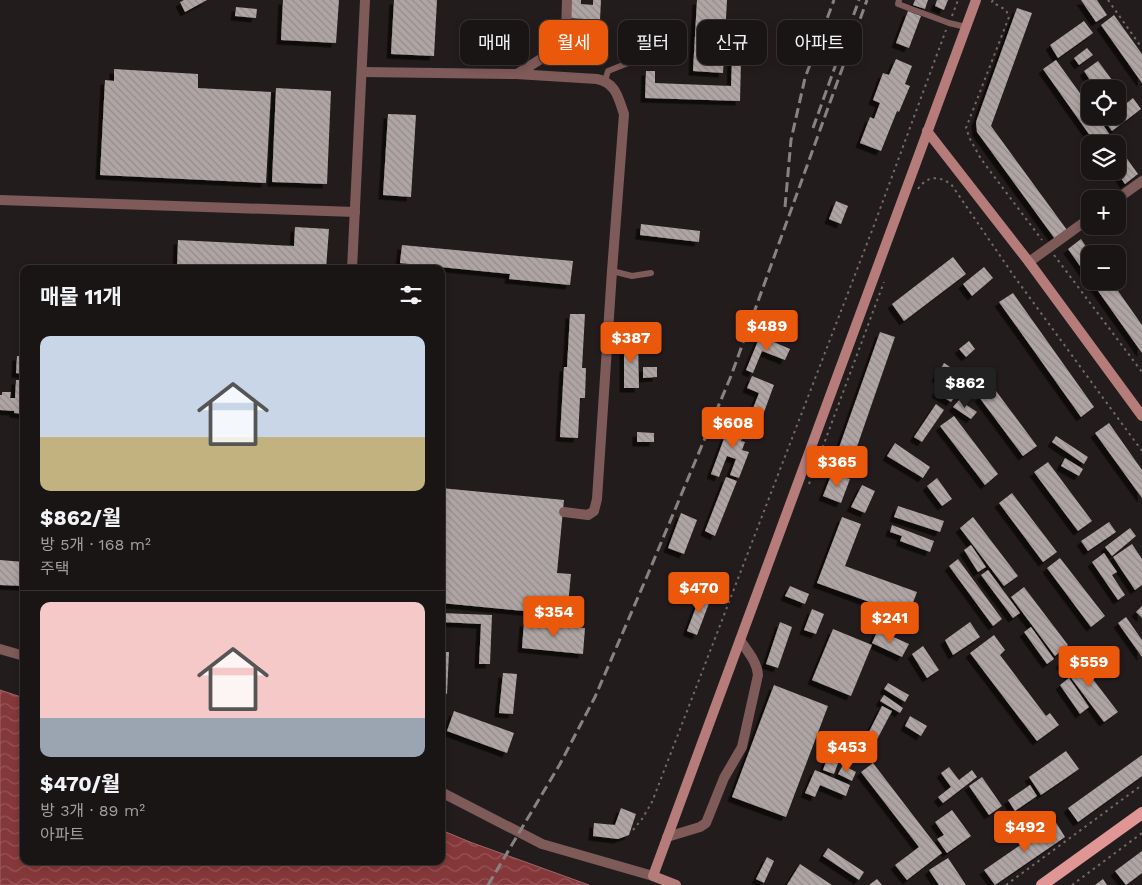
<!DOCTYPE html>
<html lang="ko">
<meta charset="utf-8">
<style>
body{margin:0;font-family:"Work Sans","Noto Sans KR",sans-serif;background:#231e1e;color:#f1f3f6;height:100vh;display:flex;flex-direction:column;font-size:19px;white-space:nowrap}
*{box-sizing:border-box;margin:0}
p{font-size:16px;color:#9f9fa0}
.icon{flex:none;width:28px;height:28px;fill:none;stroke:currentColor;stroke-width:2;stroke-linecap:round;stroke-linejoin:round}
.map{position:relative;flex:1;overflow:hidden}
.drawer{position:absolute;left:20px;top:265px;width:425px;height:600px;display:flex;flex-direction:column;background:#1a1515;border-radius:10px;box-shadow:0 2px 8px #0003,0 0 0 1px #383434}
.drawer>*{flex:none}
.hud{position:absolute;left:460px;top:20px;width:475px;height:45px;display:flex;gap:10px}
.tools{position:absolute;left:1081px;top:80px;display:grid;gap:10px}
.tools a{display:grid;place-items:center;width:45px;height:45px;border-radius:10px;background:#1a1515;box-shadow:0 2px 8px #0003,0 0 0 1px #383434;font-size:25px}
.price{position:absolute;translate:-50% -42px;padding:0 11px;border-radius:5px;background:#ea580c;color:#fff;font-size:16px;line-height:32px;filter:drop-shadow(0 1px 2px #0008)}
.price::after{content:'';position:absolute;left:50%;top:30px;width:15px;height:11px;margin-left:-8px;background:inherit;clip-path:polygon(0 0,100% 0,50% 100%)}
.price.active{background:#222;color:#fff}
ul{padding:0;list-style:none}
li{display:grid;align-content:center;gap:10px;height:265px;padding:0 20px}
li+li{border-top:1px solid #383434}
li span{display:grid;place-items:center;height:155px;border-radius:10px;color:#555}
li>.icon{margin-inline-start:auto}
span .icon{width:90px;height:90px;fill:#fffc;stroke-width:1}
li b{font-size:21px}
h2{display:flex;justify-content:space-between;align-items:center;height:60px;padding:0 20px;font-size:21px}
.pill{padding:0 18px;border-radius:10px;background:#1a1515;box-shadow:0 2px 8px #0003,0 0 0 1px #383434;font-size:18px;line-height:45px}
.pill.active{background:#ea580c;color:#fff}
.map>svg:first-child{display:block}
.water{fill:url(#water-waves);stroke:#9e6668}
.building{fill:url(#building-back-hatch);filter:url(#shadow)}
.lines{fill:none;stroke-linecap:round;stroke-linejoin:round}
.path{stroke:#716a6a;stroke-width:2;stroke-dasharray:2.5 4;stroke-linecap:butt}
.lane{stroke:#7e5a59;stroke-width:6}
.street{stroke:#7e5a59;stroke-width:10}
.secondary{stroke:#b57c7a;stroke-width:10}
.primary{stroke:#e09694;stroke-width:12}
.rail{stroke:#898282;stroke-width:3;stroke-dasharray:10 5;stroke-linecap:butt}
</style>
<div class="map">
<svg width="1142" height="885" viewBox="0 0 1142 885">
<defs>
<pattern id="water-waves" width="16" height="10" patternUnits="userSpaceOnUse" patternTransform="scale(1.25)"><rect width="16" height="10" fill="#85383a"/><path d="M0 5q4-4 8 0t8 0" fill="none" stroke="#965456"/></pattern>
<pattern id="building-back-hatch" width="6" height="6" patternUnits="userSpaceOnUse" patternTransform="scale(1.25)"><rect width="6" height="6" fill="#afa5a4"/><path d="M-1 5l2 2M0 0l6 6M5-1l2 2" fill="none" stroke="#948c8b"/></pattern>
<filter id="shadow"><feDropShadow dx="-4.5" dy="4.5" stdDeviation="0" flood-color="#0009"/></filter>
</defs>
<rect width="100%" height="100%" fill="#231c1c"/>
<path class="water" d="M0,690L24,698V861H441V830L470,842L589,885H0Z"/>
<g class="building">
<path d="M184,0H207L185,12L180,2Z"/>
<path d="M283,0H339L336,43L281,40Z"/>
<path d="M394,0H437L434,56L391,54Z"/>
<path d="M571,0H581V4L593,5V0H601L600,20L570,18Z"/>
<path d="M697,0H727L723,73L693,71Z"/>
<path d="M915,0H928L925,9L913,5Z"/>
<path d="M937,0H948L944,10L935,6Z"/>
<path d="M1081,0H1097L1107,15L1096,22Z"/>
<path d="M236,7L257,9L256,18L235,16Z"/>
<path d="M1017,8L1032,13L991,126L1067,230L1055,239L977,132L976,122Z"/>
<path d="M908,11L921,16L909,48L896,43Z"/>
<path d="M1114,15L1142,54V83L1101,25Z"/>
<path d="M1084,21L1093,33L1058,58L1050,45Z"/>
<path d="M1087,48L1093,55L1079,65L1074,58Z"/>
<path d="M896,59L912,66L905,84L910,86L899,112L897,111L881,151L860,143L870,117L874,119L880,103L873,100L883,73L889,75Z"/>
<path d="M732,60H741L740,101L645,98L646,71H655V83L731,86Z"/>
<path d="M1056,60L1090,107V116H1097L1116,144H1096L1043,69Z"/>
<path d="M1098,61L1112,80L1100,89H1096L1084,71Z"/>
<path d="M114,69L198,74V88L271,92L266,183L100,175L105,80L114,81Z"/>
<path d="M276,88L331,91L327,184L272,182Z"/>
<path d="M1133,98L1141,109L1112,131L1104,120L1109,116H1118V110Z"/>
<path d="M388,114L416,115L411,197L383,195Z"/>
<path d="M1118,146L1138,174L1125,184L1116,171H1118Z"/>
<path d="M836,201L848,206L841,224L829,219Z"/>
<path d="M641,224L700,231L699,242L640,235Z"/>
<path d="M295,227L329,229L326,269H177L178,240L294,246Z"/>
<path d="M1081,239L1091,254H1090V280L1068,249Z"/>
<path d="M402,245L573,261L570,285L509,279L510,274L400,263Z"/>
<path d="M953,257L966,274L904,321L892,304Z"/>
<path d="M984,267L993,278L972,296L963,284Z"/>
<path d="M1091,281H1111L1142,325V353Z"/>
<path d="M1013,293L1094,407L1081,417L999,302Z"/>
<path d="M570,314H585L582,368H586L585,398H580L578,438L560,437L564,367H567Z"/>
<path d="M880,332L895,337L851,464L835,459Z"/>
<path d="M760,336L790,349L785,360L762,351L753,373L746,370Z"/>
<path d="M624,339H638L639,388H624Z"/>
<path d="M969,341L975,349L966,357L959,349Z"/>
<path d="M17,356H24V374L16,373Z"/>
<path d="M944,363L967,378L959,391L936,377Z"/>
<path d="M643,367H657V377L643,378Z"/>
<path d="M752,376L774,385L760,423L749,419L759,393L747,388Z"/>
<path d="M16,380H24V414L14,413V411L0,410V395H2V392H11L10,398H15Z"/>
<path d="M940,386L956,395L951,402L936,393Z"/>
<path d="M993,387L1037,446L1023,456L979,397Z"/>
<path d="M959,400L977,412L971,419L953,407Z"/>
<path d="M936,404L944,410L922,442L914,437Z"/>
<path d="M954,416L998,474L985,485L940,426Z"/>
<path d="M732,417L748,423L741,441L745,442L742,450L749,452L739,478L730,475L736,459L727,456L719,477L711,474Z"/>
<path d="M1109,423L1142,470V498L1095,433Z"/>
<path d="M637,432L654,433V442H637Z"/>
<path d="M1056,436L1088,457L1084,464L1052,442Z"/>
<path d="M895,443L930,467L923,478L887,456Z"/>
<path d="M1065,458L1083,469L1079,476L1061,466Z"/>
<path d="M1048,462L1092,521L1078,531L1034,472Z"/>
<path d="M832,473L850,479L841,503L823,496Z"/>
<path d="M726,477L737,481L715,536L705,531Z"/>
<path d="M937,478L952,499L942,506L927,486Z"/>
<path d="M862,485L875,491L865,513L851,507Z"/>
<path d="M441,488L564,500L557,573L571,574L567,615L441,603Z"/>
<path d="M1012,493L1057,552L1043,562L999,503Z"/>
<path d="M898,506L944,521L940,532L894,517Z"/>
<path d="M681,513L697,520L684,554L668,548Z"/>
<path d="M842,517L861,524L845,566L917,592L908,616L817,583Z"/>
<path d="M973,517L1018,576L1004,586L960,528Z"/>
<path d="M1109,522L1116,532L1088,551L1081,541Z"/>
<path d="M892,525L934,541L930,552L900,541L902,536L890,532Z"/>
<path d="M1130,528L1136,536L1112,556L1105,547Z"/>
<path d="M1132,544L1142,559V585L1135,590L1113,557Z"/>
<path d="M971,545L986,567L978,572L964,550Z"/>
<path d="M1104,553L1117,572L1112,575L1125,595L1118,600L1092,562Z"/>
<path d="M1060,558L1105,616L1091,627L1047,568Z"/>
<path d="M958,559L1002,619L993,626L949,566Z"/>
<path d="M0,560L24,562V586L0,585Z"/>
<path d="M988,570L1020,613L1013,618L981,575Z"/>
<path d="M790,586L809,594L805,604L785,596Z"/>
<path d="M1024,587L1068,645L1055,656L1011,597Z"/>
<path d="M701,594L711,598L697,635L687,631Z"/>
<path d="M1142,606V618L1136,612Z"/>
<path d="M812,609L824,614L816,634L804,630Z"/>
<path d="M441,613L492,615L490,664H479L481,624L441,622Z"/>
<path d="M1126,617L1142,640V657L1118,623Z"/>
<path d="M524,622L585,628L583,654L522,648Z"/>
<path d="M780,622L792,627L778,668L766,664Z"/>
<path d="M970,622L980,637L953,655L945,640Z"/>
<path d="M1031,627L1054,659L1047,664L1024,632Z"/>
<path d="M833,629L872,645L851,696L812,680Z"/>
<path d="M878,630L909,644L902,657L872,643Z"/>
<path d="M994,635L1005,650L1000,655L1046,716L1050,713L1059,725L1037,741L970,653Z"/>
<path d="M923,646L939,670L927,678L912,654Z"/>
<path d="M441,652H449L447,694L441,693Z"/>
<path d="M1073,653L1118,712L1104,722L1060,663Z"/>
<path d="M503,673L517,674L513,714L499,713Z"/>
<path d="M1069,678L1089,707L1080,714L1060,685Z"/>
<path d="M888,683L909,695L905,702L884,689Z"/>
<path d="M774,685L828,706L786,817L732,797Z"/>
<path d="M884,695L903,708L900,713L880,701Z"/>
<path d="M882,706L892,711L872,749L863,744Z"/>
<path d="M454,711L514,733L507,753L447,731Z"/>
<path d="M910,716L927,726L921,736L905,726Z"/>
<path d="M833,743L844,747L834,774L823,770Z"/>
<path d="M1066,751L1079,769L1041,795L1029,777Z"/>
<path d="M1142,755V776L1078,822L1068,808Z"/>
<path d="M873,763L942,853L907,880L895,865L919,847L861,772Z"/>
<path d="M843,765L856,772L852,781L838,774Z"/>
<path d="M949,767L959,780L972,770L977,777L943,803L938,797L951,787L941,773Z"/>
<path d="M815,770L850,785L846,796L820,785L815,797L805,793Z"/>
<path d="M982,777L1002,806L989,815L969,786Z"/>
<path d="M1030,785L1037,796L1015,811L1008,800Z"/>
<path d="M621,808L636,814L629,835L618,839L593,836L594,823L615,825Z"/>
<path d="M952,810L971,836L947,853L937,839L944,835L935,822Z"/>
<path d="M1055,821L1065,837L995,885L984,870Z"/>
<path d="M828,848L864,872L859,880L823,856Z"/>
<path d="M1142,851V873L1126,885L1115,871Z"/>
<path d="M767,857L774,861L764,883L756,879Z"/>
<path d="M948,858L966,885H939L929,870Z"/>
<path d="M800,864L832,885H787Z"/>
<path d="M877,879L882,885H869Z"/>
<path d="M1103,879L1107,885H1095Z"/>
</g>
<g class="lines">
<g class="path">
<path d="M993,0L992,2L1006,10L1009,17L966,128L970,139L981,159L1042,240"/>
<path d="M1108,0L1142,48"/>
<path d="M952,16L958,0"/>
<path d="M918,189C928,175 938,176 951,184L1016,279L1142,451"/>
<path d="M1054,255L1142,372"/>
<path d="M809,484L884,282"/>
<path d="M633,830L642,819L652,802L873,228L946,30"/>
<path d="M1006,885L1142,785"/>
<path d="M1072,885L1142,833"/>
</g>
<g class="lane">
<path d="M899,0L898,4L949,23L966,27"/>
<path d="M605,81L608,71L656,52"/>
<path d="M612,271L632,276L651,273"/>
</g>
<g class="street">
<path d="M363,72L516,74L597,79C616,83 618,97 624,114L612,271L597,499L594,511L588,515L564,512"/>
<path d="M517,74L560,47L566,33L567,0"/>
<path d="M1117,199L1142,181"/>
<path d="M0,200L355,212"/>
<path d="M1029,262L1090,218"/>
<path d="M352,269L365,0"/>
<path d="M0,649L24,656"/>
<path d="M441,792L542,844L653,876"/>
<path d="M667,837L700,827L706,823L724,778L742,747L758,675C757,661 747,651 740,640"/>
</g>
<g class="secondary">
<path d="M927,131L1029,262L1142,416"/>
<path d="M676,885L653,876L976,0"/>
</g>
<path class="primary" d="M1042,885L1142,813"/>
<g class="rail">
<path d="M813,128L859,0"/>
<path d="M785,207L791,140L805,78L834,0"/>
<path d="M488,885L560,764L595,697L648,574L731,376L867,0"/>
</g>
</g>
</svg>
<div class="tools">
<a><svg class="icon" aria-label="locate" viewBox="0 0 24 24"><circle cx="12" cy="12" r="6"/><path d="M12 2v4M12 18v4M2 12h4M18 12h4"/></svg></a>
<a><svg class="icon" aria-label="layers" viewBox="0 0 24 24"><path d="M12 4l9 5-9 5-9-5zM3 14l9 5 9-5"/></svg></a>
<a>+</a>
<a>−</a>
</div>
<b class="price" style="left:767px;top:352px">$489</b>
<b class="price" style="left:631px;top:364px">$387</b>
<b class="price active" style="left:965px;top:409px">$862</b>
<b class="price" style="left:733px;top:449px">$608</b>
<b class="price" style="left:837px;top:488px">$365</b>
<b class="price" style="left:699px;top:614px">$470</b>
<b class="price" style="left:554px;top:638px">$354</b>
<b class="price" style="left:890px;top:644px">$241</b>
<b class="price" style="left:1089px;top:688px">$559</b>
<b class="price" style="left:847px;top:773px">$453</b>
<b class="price" style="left:1025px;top:853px">$492</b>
<div class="hud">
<a class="pill">매매</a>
<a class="pill active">월세</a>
<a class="pill">필터</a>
<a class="pill">신규</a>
<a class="pill">아파트</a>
</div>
<section class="drawer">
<h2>매물 11개<svg class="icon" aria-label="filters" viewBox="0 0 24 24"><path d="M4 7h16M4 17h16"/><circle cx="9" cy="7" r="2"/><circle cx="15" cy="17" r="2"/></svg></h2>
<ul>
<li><span style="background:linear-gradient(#c9d6e8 65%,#c2b280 0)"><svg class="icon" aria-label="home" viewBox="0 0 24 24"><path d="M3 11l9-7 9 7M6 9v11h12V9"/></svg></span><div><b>$862/월</b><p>방 5개 · 168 m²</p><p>주택</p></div></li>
<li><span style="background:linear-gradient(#f6c9c9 75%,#9aa5b1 0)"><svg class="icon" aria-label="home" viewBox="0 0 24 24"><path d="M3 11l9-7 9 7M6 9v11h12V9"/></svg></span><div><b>$470/월</b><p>방 3개 · 89 m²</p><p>아파트</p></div></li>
</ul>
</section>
</div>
